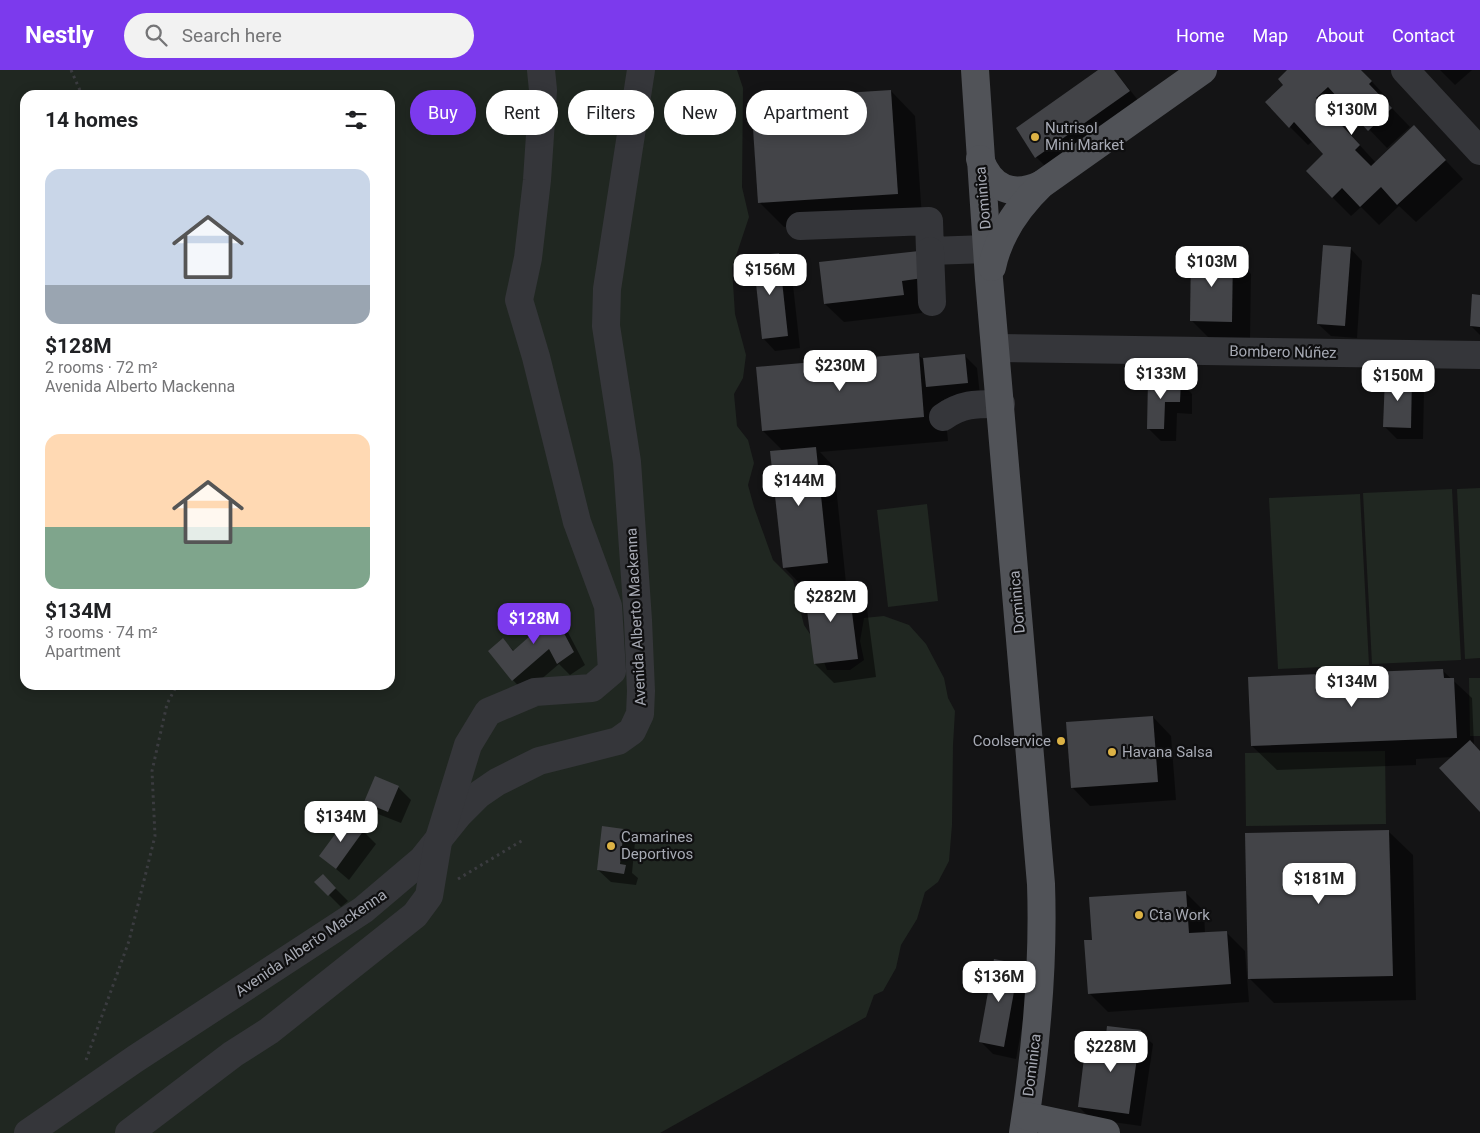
<!DOCTYPE html>
<meta charset="utf-8">
<style>
body{margin:0;font-family:Roboto,sans-serif;background:#f2f2f2;color:#202124;height:100vh;display:flex;flex-direction:column;font-size:19px;white-space:nowrap}
*{box-sizing:border-box;margin:0}
p{font-size:16px;color:#757577}
.icon{flex:none;width:28px;height:28px;fill:none;stroke:currentColor;stroke-width:2;stroke-linecap:round;stroke-linejoin:round}
.map{position:relative;flex:1;overflow:hidden}
.sheet{position:absolute;left:20px;top:20px;width:375px;height:600px;display:flex;flex-direction:column;background:#fff;border-radius:15px;box-shadow:0 2px 12px #0003}
.sheet>*{flex:none}
.top-card{position:absolute;left:410px;top:20px;width:475px;height:45px;display:flex;gap:10px}
.price{position:absolute;translate:-50% -42px;padding:0 11px;border-radius:10px;background:#fff;color:#222;font-size:16px;line-height:32px;filter:drop-shadow(0 1px 2px #0008)}
.price::after{content:'';position:absolute;left:50%;top:30px;width:15px;height:11px;margin-left:-8px;background:inherit;clip-path:polygon(0 0,100% 0,50% 100%)}
.price.current{background:#7c3aed;color:#fff}
ul{padding:0;list-style:none}
li{display:grid;align-content:center;gap:10px;height:265px;padding:0 25px}
li span{display:grid;place-items:center;height:155px;border-radius:15px;color:#555}
li>.icon{margin-inline-start:auto}
span .icon{width:90px;height:90px;fill:#fffc;stroke-width:1}
li b{font-size:21px}
h2{display:flex;justify-content:space-between;align-items:center;height:60px;padding:0 25px;font-size:21px}
.tag{padding:0 18px;border-radius:22px;background:#fff;box-shadow:0 2px 12px #0003;font-size:18px;line-height:45px}
.tag.current{background:#7c3aed;color:#fff}
header{display:flex;align-items:center;gap:30px;box-sizing:border-box;height:70px;padding:0 25px;background:#7c3aed;color:#fff}
header strong{font-size:24px}
nav{display:flex;gap:28px;margin-inline-start:auto;font-size:18px}
.search{width:350px;height:45px;background:#f2f2f2;display:flex;align-items:center;gap:12px;box-sizing:border-box;padding:0 18px;border-radius:28px;color:#757577;font-size:19px}
.map>svg:first-child{display:block}
.green{fill:#202721;fill-rule:evenodd}
.shadow{fill:#0007}
.building{fill:#434448}
.lines{fill:none;stroke-linecap:round;stroke-linejoin:round}
.path{stroke:#3b3c40;stroke-width:3;stroke-dasharray:2.5 4;stroke-linecap:butt}
.minor{stroke:#35363a;stroke-width:28}
.major{stroke:#515358;stroke-width:28}
.poi-dot{fill:#dcb245;stroke:#0f0f10;stroke-width:2}
.labels{text-anchor:middle;dominant-baseline:central;stroke-width:4.5;stroke-linejoin:round;paint-order:stroke}
.poi-label{font-size:15px;fill:#a7aab4;stroke:#0f0f10;text-anchor:start}
.street-label{font-size:15px;fill:#a7aab4;stroke:#0f0f10}
</style>
<header>
<strong>Nestly</strong>
<div class="search"><svg class="icon" aria-label="search" viewBox="0 0 24 24"><circle cx="10" cy="10" r="6"/><path d="M15 15l6 6"/></svg>Search here</div>
<nav><a>Home</a><a>Map</a><a>About</a><a>Contact</a></nav>
</header>
<div class="map">
<svg width="1480" height="1063" viewBox="0 0 1480 1063">
<rect width="100%" height="100%" fill="#141415"/>
<g class="green">
<path d="M0,0H737L743,18L742,117L749,147L732,198L735,244L746,285L743,308L734,324L737,356L748,370L754,393L748,415L754,437L773,490L793,510L804,555L818,576L827,600H850L864,590L860,571L864,548L884,546L909,555L926,574L944,608L948,628L955,641L953,675L952,755L949,791L938,812L925,822L917,849L901,875L896,898L883,921L874,925L866,947L660,1063H0ZM25,25H390V615H25Z"/>
<path d="M1480,418V588L1465,589L1457,419Z"/>
<path d="M1452,419L1461,590L1372,594L1363,423Z"/>
<path d="M1360,424L1369,595L1278,599L1269,428Z"/>
<path d="M927,434L938,531L888,537L877,440Z"/>
<path d="M1469,608H1480V666H1470Z"/>
<path d="M1385,681L1386,754L1246,756L1245,683Z"/>
</g>
<g class="shadow">
<path d="M1100,0H1114L1141,34L1049,100L1036,87L1018,58Z"/>
<path d="M1289,0H1361L1389,30L1387,33L1410,57L1387,78L1346,35L1334,47L1376,93L1432,76L1463,109L1416,152L1399,136L1379,155L1361,137L1351,146L1332,127L1325,84L1313,71L1308,75L1290,57L1285,15Z"/>
<path d="M1440,0H1472L1455,15Z"/>
<path d="M891,21L915,46L922,148L784,157L760,133Z"/>
<path d="M1350,178L1362,191L1357,268L1331,266L1318,254Z"/>
<path d="M919,182L922,243L844,252L825,234Z"/>
<path d="M779,185L791,197L800,278L775,281L763,268Z"/>
<path d="M1232,185L1251,204L1250,270L1210,269L1191,250Z"/>
<path d="M1480,226V265L1471,256Z"/>
<path d="M918,285L923,289L964,285L977,298L980,325L944,329L948,371L820,382L834,397L846,513L866,531L876,607L834,613L815,594L805,516H802L784,497L783,381L763,361Z"/>
<path d="M1412,309L1424,321L1423,369H1397L1384,356Z"/>
<path d="M1149,311H1180L1192,324V344L1177,343L1176,371H1161L1148,358Z"/>
<path d="M548,535L560,547L585,595L570,605L559,594L525,623L513,610L503,570L514,581L541,558Z"/>
<path d="M1443,601L1472,628L1474,676L1480,682V740L1453,687L1416,689V695L1277,700L1252,676Z"/>
<path d="M1153,647L1171,666L1176,730L1090,736L1072,717Z"/>
<path d="M398,717L411,730L401,753L378,744L366,731Z"/>
<path d="M348,750L363,761L376,774L349,810L321,786Z"/>
<path d="M623,760L635,772L632,803L638,808L636,815L611,812L598,800Z"/>
<path d="M1388,761L1413,785L1416,930L1274,933L1250,909Z"/>
<path d="M316,812L335,818L348,831L341,837Z"/>
<path d="M1185,822L1204,841L1205,864L1226,862L1245,881L1249,932L1108,942L1089,923L1093,871Z"/>
<path d="M1018,895L1031,907L1016,989L993,984L981,972Z"/>
<path d="M1140,962L1153,974L1141,1056L1091,1049L1079,1037L1104,991Z"/>
</g>
<g class="building">
<path d="M1098,0H1114L1130,21L1035,88L1016,58Z"/>
<path d="M1287,0H1361L1372,11L1369,14L1392,38L1368,61L1328,17L1316,28L1360,75L1355,80L1371,96L1414,55L1446,90L1397,135L1381,117L1360,137L1342,118L1332,128L1306,101L1323,84L1294,52L1289,58L1265,32L1283,15L1278,9Z"/>
<path d="M891,20L898,124L758,133L751,29Z"/>
<path d="M1323,175L1351,177L1345,256L1317,254Z"/>
<path d="M919,181L923,208L902,211L904,225L824,234L819,192Z"/>
<path d="M779,183L788,266L762,269L753,186Z"/>
<path d="M1191,183L1233,184L1232,252L1190,251Z"/>
<path d="M1472,224L1480,225V257L1470,256Z"/>
<path d="M919,283L924,347L762,361L756,297Z"/>
<path d="M965,284L968,313L926,317L923,288Z"/>
<path d="M1385,307H1412L1411,358L1383,357Z"/>
<path d="M1148,309L1181,310L1180,332H1165L1164,359H1147Z"/>
<path d="M816,377L828,493L783,498L770,381Z"/>
<path d="M848,511L858,589L814,594L804,517Z"/>
<path d="M548,533L574,582L557,594L549,579L512,611L488,581L503,568L513,581L539,558L531,544Z"/>
<path d="M1443,599L1444,608H1454L1457,668L1251,676L1248,607Z"/>
<path d="M1153,646L1158,712L1071,718L1066,652Z"/>
<path d="M1470,670L1480,681V742L1439,698Z"/>
<path d="M375,706L399,716L388,742L364,732Z"/>
<path d="M347,748L364,760L336,799L319,786Z"/>
<path d="M602,756L624,759L620,794L626,795L624,804L597,800Z"/>
<path d="M1389,760L1393,906L1248,909L1245,763Z"/>
<path d="M323,804L336,818L328,826L314,812Z"/>
<path d="M1186,821L1189,863L1227,861L1231,914L1088,924L1084,870H1092L1089,827Z"/>
<path d="M994,889L1019,894L1004,977L979,972Z"/>
<path d="M1107,956L1141,960L1129,1044L1078,1037L1084,988L1103,990Z"/>
</g>
<g class="lines">
<g class="path">
<path d="M71,0L82,25"/>
<path d="M458,809L523,770"/>
<path d="M86,990L129,871L155,766L152,701L167,634L177,615"/>
</g>
<g class="minor">
<path d="M1405,0L1480,81"/>
<path d="M800,156L929,151L930,181L987,179"/>
<path d="M930,181L932,232"/>
<path d="M996,278L1480,285"/>
<path d="M943,347C963,333 977,334 1001,334"/>
<path d="M28,1063L135,989L363,840L422,790L459,744L478,725L497,712L539,691L618,671L632,661L640,644L641,621L638,550L627,392L606,256L607,219L641,0"/>
<path d="M129,1063L233,984L269,961L415,845L429,826L438,772L468,675L488,642L535,622L592,618L612,601L608,536L577,452L536,287L519,230L528,188L537,110L543,20L541,0"/>
</g>
<g class="major">
<path d="M975,0L989,209L1041,814C1044,898 1036,980 1023,1063"/>
<path d="M980,89C991,119 1013,128 1042,114"/>
<path d="M992,197C999,164 1018,137 1042,114L1203,0"/>
<path d="M1026,1046L1106,1063"/>
</g>
</g>
<g class="poi-dot">
<circle cx="1035" cy="67" r="5"/>
<circle cx="1061" cy="671" r="5"/>
<circle cx="1112" cy="682" r="5"/>
<circle cx="611" cy="776" r="5"/>
<circle cx="1139" cy="845" r="5"/>
</g>
<g class="labels">
<g class="poi-label">
<text x="1045" y="58">Nutrisol<tspan x="1045" dy="17">Mini Market</tspan></text>
<text x="1051" y="671" text-anchor="end">Coolservice</text>
<text x="1122" y="682">Havana Salsa</text>
<text x="621" y="767">Camarines<tspan x="621" dy="17">Deportivos</tspan></text>
<text x="1149" y="845">Cta Work</text>
</g>
<g class="street-label">
<text transform="translate(983 128) rotate(-95)">Dominica</text>
<text transform="translate(1283 282) rotate(1)">Bombero Núñez</text>
<text transform="translate(1017 532) rotate(-95)">Dominica</text>
<text transform="translate(636 547) rotate(-93)">Avenida Alberto Mackenna</text>
<text transform="translate(311 873) rotate(-34)">Avenida Alberto Mackenna</text>
<text transform="translate(1032 995) rotate(-83)">Dominica</text>
</g>
</g>
</svg>
<b class="price" style="left:1352px;top:66px">$130M</b>
<b class="price" style="left:1212px;top:218px">$103M</b>
<b class="price" style="left:770px;top:226px">$156M</b>
<b class="price" style="left:840px;top:322px">$230M</b>
<b class="price" style="left:1161px;top:330px">$133M</b>
<b class="price" style="left:1398px;top:332px">$150M</b>
<b class="price" style="left:799px;top:437px">$144M</b>
<b class="price" style="left:831px;top:553px">$282M</b>
<b class="price current" style="left:534px;top:575px">$128M</b>
<b class="price" style="left:1352px;top:638px">$134M</b>
<b class="price" style="left:341px;top:773px">$134M</b>
<b class="price" style="left:1319px;top:835px">$181M</b>
<b class="price" style="left:999px;top:933px">$136M</b>
<b class="price" style="left:1111px;top:1003px">$228M</b>
<div class="top-card">
<a class="tag current">Buy</a>
<a class="tag">Rent</a>
<a class="tag">Filters</a>
<a class="tag">New</a>
<a class="tag">Apartment</a>
</div>
<section class="sheet">
<h2>14 homes<svg class="icon" aria-label="filters" viewBox="0 0 24 24"><path d="M4 7h16M4 17h16"/><circle cx="9" cy="7" r="2"/><circle cx="15" cy="17" r="2"/></svg></h2>
<ul>
<li><span style="background:linear-gradient(#c9d6e8 75%,#9aa5b1 0)"><svg class="icon" aria-label="home" viewBox="0 0 24 24"><path d="M3 11l9-7 9 7M6 9v11h12V9"/></svg></span><div><b>$128M</b><p>2 rooms · 72 m²</p><p>Avenida Alberto Mackenna</p></div></li>
<li><span style="background:linear-gradient(#ffd9b3 60%,#7fa58c 0)"><svg class="icon" aria-label="home" viewBox="0 0 24 24"><path d="M3 11l9-7 9 7M6 9v11h12V9"/></svg></span><div><b>$134M</b><p>3 rooms · 74 m²</p><p>Apartment</p></div></li>
</ul>
</section>
</div>
